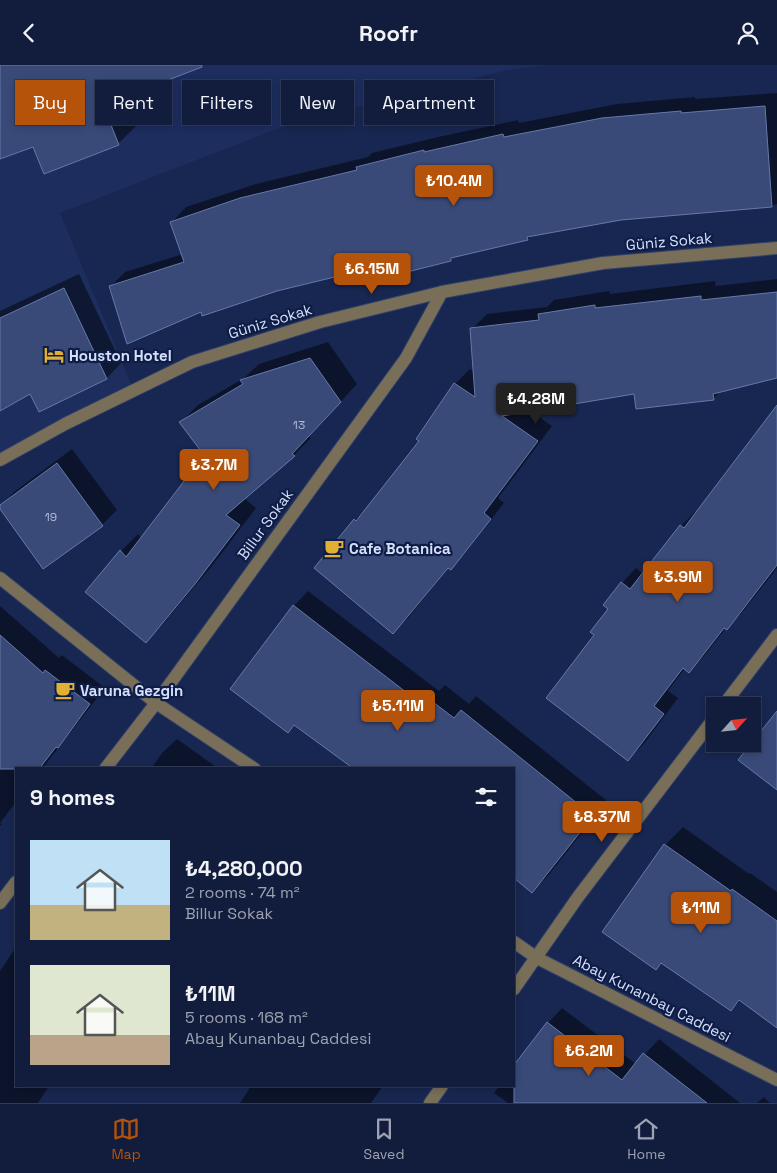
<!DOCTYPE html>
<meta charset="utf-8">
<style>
body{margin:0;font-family:"Space Grotesk",sans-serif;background:#1b2644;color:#f1f3f6;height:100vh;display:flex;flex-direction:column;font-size:19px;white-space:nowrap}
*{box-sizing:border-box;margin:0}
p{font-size:16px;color:#9ca2b0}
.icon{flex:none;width:28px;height:28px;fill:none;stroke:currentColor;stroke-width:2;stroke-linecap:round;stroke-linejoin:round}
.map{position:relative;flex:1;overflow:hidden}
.details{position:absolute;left:15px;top:702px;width:500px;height:320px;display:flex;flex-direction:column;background:#121d3d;border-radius:0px;box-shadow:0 2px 8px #0003,0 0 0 1px #313b57}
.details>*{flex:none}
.guide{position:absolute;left:15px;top:15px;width:500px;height:45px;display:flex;gap:10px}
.needle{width:32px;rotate:63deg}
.controls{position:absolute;left:706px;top:632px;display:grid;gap:10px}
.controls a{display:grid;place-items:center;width:55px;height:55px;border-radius:0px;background:#121d3d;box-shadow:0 2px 8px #0003,0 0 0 1px #313b57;font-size:25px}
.price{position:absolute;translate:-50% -42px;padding:0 11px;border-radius:5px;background:#b45309;color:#fff;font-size:16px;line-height:32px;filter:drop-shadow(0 1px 2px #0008)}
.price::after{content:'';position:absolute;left:50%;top:30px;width:15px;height:11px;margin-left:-8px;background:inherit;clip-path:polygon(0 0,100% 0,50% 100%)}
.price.current{background:#222;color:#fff}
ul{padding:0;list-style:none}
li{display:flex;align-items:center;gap:15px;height:125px;padding:0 15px}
li span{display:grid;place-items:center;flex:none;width:140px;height:100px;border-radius:0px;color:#555}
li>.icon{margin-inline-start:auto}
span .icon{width:60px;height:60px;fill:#fffc;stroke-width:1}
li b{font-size:21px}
h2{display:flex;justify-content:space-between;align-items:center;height:60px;padding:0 15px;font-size:21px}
.chip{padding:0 18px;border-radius:0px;background:#121d3d;box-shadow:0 2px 8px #0003,0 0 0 1px #313b57;font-size:18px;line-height:45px}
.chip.current{background:#b45309;color:#fff}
header{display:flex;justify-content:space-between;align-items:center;height:65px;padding:0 15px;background:#121d3d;font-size:22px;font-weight:800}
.dock{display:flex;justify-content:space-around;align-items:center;height:70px;border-top:1px solid #313b57;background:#121d3d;font-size:14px;color:#9ca2b0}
.dock a{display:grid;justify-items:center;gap:2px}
.dock .current{color:#b45309}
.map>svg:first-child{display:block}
.built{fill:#1c2d5e}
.shadow{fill:#0007}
.building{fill:#394a78;stroke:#6579aa}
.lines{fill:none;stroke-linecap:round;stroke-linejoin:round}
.minor-casing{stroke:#324169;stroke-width:14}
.minor{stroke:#796f58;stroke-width:12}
.labels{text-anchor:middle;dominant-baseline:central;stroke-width:4.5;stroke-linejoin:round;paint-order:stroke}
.number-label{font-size:12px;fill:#adbadb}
.street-label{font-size:15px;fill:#d4e0fc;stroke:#0f1d46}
.poi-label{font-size:15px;font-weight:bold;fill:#d4e0fc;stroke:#0f1d46;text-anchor:start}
</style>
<header><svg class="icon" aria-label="back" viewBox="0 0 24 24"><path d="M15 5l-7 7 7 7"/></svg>Roofr<svg class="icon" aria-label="person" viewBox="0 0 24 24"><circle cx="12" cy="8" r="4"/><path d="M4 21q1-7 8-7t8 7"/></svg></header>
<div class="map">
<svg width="777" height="1038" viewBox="0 0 777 1038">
<rect width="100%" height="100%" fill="#182751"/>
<path class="built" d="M0,0H551L508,5L295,57L60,148L134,326L0,395Z"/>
<g class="shadow">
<path d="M0,0H204L130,28L141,56L118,79L33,80L0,93Z"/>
<path d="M777,28V139L772,141L621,154L532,170L528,174L455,191L451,195L381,199L202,245L110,222L125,207L183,189L172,157L186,142L256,119L368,92L372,88L438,72L518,55L519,58L617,39L695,32V34Z"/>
<path d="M79,209L121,298L107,313L31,327L0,345V246Z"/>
<path d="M777,214V312L721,326L713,334L635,328L529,345L552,361L498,433L504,438L465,488L450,503L449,502L408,553L393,567L355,455L371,439L421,376L418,374L455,319L470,304L474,307L472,264L487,249L547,242L554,235L609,226L610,229L715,216L716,221Z"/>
<path d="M328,277L357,319L309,371L311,373L294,390L244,433L256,443L212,501L163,559L146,576L87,526L121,486L138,469L142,474L206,390L181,357L198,340L244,313L259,299Z"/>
<path d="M777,341V503L741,549L726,563L704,591L689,606L685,603L668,626L678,633L643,680L628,694L596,570L622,518L636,503L643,509L681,461L696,446L697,447Z"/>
<path d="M72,384L117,445L102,460L0,442L14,427Z"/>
<path d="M308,526L439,626L445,620L469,639L476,631L607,736L547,812L532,826L514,812V704L296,659L288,666L294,541Z"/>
<path d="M0,541L59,593L62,590L105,623L42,704H16V737L0,758L2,759L0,761Z"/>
<path d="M177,674L219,704H151L162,688Z"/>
<path d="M683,762L749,809L750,808L777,827V961L741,935L731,945L662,898L656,904L604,867L665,780Z"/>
<path d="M16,882V1021H49L38,1038H0V906Z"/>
<path d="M562,943L636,999L659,974L740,1038H508L494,1028L499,1021H514V1002L548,958Z"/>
<path d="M251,1021H383L371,1038H240Z"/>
<path d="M764,1032L770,1038H757Z"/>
</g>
<g class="building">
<path d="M0,0H202V2L103,40L119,80L44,109L33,82L0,94Z"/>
<path d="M765,41L772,142L621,155L527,172L528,175L451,193V196L383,213L380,201L277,226L202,251L201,247L127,279L109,221L184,197L170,157L240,133L357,105L356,102L424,85V87L503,69L504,72L602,53L681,46V48Z"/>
<path d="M64,223L107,314L39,347L30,329L0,346V253Z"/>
<path d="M777,227V313L713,329L714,335L636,344L634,329L502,351L538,376L484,448L491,454L451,505L448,503L393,569L314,503L354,454L356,456L419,376L416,374L454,318L475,332L470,263L539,255L538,249L595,240V243L701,231V235Z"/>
<path d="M310,293L341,337L292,389L295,391L226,450L240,460L195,519L146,578L85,527L120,485L126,492L204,390L179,357L243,319L240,315Z"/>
<path d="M777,340V500L727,565L724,563L689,608L683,603L654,641L664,649L628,696L546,633L594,570L590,567L608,544L603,540L621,517L630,524L680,460L684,463Z"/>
<path d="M57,398L103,461L43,504L0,444V440Z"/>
<path d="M293,540L424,641L429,634L454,653L461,645L593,751L532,828L514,813V704H354L294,660L288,668L230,624Z"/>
<path d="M0,570L43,608L45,605L90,639L58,683L56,682L39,704H0Z"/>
<path d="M777,646V725L738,695Z"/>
<path d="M664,779L731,826L732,824L777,856V963L739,935L731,946L661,898L656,905L602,867Z"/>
<path d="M547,957L622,1015L643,988L707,1038H514V1000Z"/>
</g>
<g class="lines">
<defs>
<g id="minor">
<path d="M0,395L65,359L192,297L320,257L442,227L603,198L777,183"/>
<path d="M0,513L156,638L255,704"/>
<path d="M723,641L777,570"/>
<path d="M105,704L156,638L406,293L442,227"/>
<path d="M0,838L16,817"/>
<path d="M514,877L537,893L777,1015"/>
<path d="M514,924L578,832L715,652"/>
<path d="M430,1038L442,1021"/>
</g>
</defs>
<use href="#minor" class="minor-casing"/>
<use href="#minor" class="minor"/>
</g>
<defs>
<symbol id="hotel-bare" viewBox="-9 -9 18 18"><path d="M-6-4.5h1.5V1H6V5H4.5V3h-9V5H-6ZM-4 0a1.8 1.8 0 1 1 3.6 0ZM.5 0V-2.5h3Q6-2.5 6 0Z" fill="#dfb034" stroke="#0f1d46" stroke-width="2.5" paint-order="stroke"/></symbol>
<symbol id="cafe-bare" viewBox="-9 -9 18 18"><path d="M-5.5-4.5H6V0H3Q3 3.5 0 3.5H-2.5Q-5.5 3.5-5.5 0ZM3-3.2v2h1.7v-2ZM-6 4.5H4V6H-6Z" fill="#dfb034" stroke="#0f1d46" stroke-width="2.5" paint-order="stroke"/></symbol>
</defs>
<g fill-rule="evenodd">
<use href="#hotel-bare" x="40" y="276" width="28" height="28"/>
<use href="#cafe-bare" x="320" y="469" width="28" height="28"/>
<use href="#cafe-bare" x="51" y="611" width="28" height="28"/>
</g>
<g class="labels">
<g class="number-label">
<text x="299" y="360">13</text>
<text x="51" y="452">19</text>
</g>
<g class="street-label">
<text transform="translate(669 176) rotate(-5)">Güniz Sokak</text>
<text transform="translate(270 256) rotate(-17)">Güniz Sokak</text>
<text transform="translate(265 459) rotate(-54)">Billur Sokak</text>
<text transform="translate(652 933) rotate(27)">Abay Kunanbay Caddesi</text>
</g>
<g class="poi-label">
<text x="69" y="290">Houston Hotel</text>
<text x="349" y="483">Cafe Botanica</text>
<text x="80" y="625">Varuna Gezgin</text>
</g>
</g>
</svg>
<div class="controls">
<a><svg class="needle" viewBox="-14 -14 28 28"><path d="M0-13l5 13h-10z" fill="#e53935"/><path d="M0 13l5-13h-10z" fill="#9ca2b0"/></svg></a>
</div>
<b class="price" style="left:454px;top:142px">₺10.4M</b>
<b class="price" style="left:372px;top:230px">₺6.15M</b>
<b class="price current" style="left:536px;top:360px">₺4.28M</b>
<b class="price" style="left:214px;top:426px">₺3.7M</b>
<b class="price" style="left:678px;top:538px">₺3.9M</b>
<b class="price" style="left:398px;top:667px">₺5.11M</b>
<b class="price" style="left:602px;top:778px">₺8.37M</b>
<b class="price" style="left:701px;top:869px">₺11M</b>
<b class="price" style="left:589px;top:1012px">₺6.2M</b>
<div class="guide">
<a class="chip current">Buy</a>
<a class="chip">Rent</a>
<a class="chip">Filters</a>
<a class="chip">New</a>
<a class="chip">Apartment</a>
</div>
<section class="details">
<h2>9 homes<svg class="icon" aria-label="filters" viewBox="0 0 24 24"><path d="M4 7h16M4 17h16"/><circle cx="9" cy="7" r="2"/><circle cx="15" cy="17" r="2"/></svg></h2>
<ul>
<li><span style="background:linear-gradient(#bfe0f5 65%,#c2b280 0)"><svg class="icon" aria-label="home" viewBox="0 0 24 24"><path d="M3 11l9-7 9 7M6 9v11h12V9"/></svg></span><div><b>₺4,280,000</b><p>2 rooms · 74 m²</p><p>Billur Sokak</p></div></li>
<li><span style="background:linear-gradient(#dfe7d0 70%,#b9a48a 0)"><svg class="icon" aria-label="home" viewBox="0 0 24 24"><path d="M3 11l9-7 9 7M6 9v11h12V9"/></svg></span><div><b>₺11M</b><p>5 rooms · 168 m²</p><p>Abay Kunanbay Caddesi</p></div></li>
</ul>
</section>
</div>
<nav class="dock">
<a class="current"><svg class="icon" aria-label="map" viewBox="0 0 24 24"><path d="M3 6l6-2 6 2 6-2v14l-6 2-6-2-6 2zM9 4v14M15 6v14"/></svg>Map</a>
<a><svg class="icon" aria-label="saved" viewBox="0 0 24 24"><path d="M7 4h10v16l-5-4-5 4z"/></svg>Saved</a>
<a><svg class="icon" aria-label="home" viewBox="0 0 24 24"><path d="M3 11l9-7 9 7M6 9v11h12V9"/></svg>Home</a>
</nav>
